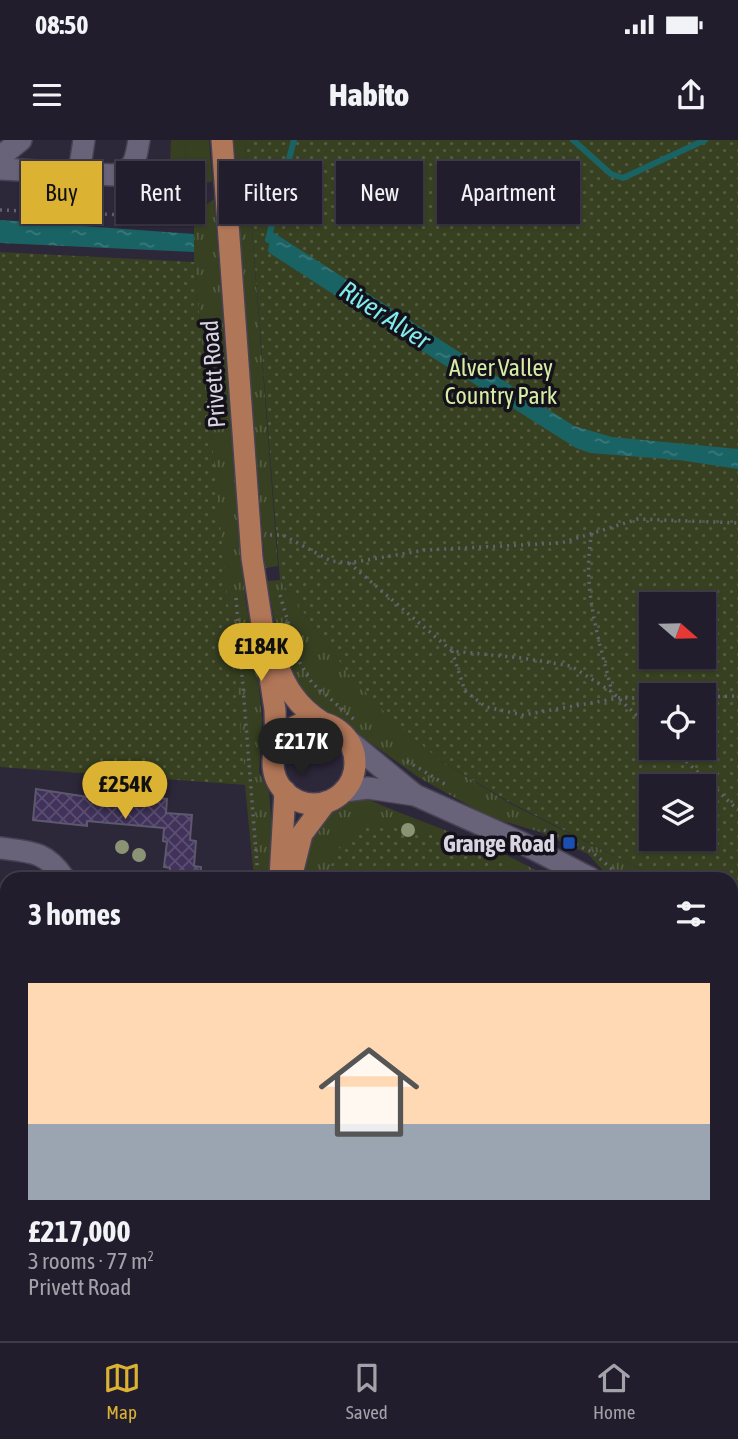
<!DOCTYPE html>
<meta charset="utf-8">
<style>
body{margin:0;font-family:"Asap Condensed",sans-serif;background:#2a2634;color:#f1f3f6;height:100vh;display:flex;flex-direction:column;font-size:26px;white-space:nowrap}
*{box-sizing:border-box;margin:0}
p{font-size:23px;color:#a2a2a9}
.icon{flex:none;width:38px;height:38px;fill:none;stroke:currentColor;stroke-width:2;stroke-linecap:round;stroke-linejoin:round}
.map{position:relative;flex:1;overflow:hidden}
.details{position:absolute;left:0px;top:732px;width:738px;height:471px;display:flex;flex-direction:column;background:#221d2c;border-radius:21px 21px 0 0;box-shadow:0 2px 5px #0004,0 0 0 2px #3f3b48}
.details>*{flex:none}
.hud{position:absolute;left:21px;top:21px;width:696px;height:63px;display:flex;gap:14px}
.needle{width:46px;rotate:110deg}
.buttons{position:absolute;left:639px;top:452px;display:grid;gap:14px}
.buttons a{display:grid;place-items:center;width:77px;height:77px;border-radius:0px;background:#221d2c;box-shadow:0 2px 5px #0004,0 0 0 2px #3f3b48;font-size:35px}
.price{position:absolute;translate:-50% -60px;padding:0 16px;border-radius:24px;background:#dcb233;color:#111;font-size:23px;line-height:46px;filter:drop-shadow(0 2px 4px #0008)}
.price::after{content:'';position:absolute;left:50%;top:42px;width:21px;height:16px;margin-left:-10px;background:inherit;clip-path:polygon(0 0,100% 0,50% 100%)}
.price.current{background:#222;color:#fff}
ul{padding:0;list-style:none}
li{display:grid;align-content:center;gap:14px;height:371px;padding:0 28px}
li+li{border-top:2px solid #3f3b48}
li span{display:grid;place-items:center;height:217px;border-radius:0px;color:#555}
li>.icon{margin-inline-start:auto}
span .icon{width:126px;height:126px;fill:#fffc;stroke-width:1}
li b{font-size:30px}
h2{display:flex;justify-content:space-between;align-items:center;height:84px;padding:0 28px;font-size:30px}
.chip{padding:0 24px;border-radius:0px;background:#221d2c;box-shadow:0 2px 5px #0004,0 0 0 2px #3f3b48;font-size:24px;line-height:63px}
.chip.current{background:#dcb233;color:#111}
.status{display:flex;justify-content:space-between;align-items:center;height:49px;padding:0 35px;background:#221d2c;direction:ltr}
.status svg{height:19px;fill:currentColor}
header{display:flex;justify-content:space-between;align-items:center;height:91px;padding:0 28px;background:#221d2c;font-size:32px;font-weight:800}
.menu{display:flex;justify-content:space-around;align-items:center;height:98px;border-top:2px solid #3f3b48;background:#221d2c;font-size:19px;color:#a2a2a9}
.menu a{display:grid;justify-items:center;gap:4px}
.menu .current{color:#dcb233}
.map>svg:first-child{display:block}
.grass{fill:url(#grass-tufts)}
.forest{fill:url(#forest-firs)}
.park{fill:url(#park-dots);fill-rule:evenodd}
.water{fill:url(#water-ripples)}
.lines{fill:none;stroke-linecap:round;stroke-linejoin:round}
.stream{stroke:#1a6365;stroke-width:6}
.building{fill:url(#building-cross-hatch);stroke:#5e586d;stroke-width:2}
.minor-casing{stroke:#484253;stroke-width:24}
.major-casing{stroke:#484253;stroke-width:24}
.path{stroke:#666171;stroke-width:3.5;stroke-dasharray:2 5;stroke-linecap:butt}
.minor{stroke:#696379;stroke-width:21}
.major{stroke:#b07658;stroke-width:21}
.tree{fill:#8a9474}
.transit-dot{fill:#1a4fb4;stroke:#14111a;stroke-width:2.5}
.labels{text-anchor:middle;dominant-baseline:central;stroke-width:7;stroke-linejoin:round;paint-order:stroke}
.park-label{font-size:24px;fill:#d6eea4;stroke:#14111a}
.street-label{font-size:24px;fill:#d8d5e1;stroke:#14111a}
.poi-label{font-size:24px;font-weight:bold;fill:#d8d5e1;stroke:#14111a;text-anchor:end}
.water-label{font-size:26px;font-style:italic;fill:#80ebed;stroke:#14111a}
</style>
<div class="status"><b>08:50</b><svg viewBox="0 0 49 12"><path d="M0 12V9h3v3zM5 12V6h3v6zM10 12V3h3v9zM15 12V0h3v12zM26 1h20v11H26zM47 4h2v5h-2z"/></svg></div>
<header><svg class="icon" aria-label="menu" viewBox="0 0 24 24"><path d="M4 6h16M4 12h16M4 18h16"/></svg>Habito<svg class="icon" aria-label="share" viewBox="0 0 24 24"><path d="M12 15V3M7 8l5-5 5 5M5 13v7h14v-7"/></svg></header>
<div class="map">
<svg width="738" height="1201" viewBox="0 0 738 1201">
<defs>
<pattern id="grass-tufts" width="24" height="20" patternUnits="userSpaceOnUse" patternTransform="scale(1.75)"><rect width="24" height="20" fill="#374121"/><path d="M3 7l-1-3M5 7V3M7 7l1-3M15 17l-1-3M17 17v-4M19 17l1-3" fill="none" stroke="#535c41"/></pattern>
<pattern id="forest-firs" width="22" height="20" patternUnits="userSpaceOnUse" patternTransform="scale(1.75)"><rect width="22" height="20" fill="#374121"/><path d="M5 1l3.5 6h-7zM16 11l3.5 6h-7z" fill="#535c41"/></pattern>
<pattern id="park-dots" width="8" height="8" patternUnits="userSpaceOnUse" patternTransform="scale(1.75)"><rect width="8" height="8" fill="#374121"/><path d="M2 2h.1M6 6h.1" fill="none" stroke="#535c41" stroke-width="1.8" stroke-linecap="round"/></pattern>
<pattern id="water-ripples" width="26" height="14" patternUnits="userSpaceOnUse" patternTransform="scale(1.75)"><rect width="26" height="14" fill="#1a6365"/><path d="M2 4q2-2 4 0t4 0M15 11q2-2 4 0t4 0" fill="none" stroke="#3b787b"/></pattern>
<pattern id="building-cross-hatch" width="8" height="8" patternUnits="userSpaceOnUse" patternTransform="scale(1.75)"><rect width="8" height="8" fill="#40325a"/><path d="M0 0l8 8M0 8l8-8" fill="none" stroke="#5b4f71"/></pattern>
</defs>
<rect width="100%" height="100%" fill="#2d273a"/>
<g class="grass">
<path d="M186,0H209L212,41L201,45L184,65Z"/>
<path d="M232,0H245L278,426L265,428Z"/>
<path d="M214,59L245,457L257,524L262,580L259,632L269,652L272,692L270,738H254L194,122V74Z"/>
<path d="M280,440L348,533L441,621L511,664L658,738H614L606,734L588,714L540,692L489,677L418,637L310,559C280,528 275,483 267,441Z"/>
<path d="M361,656C423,685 490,702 549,738H535L446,696L334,714L328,738H298L307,704L334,665Z"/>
</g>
<path class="forest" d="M171,0H186L184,65L169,48Z"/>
<g class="park">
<path d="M245,0H738V780L732,776V738H658L511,663L441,621L389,577L348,533L280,440ZM651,464H704V516H651ZM651,555H704V607H651ZM651,646H704V698H651Z"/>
<path d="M0,112L194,122L246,645L0,627Z"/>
<path d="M364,684L397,685L446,696L536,738H328L334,714Z"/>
<path d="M732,842L738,846V1201H374L372,1195H732Z"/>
</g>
<g class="water">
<path d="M0,80L194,94V112L0,103Z"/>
<path d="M271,91L574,286L612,297L738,309V329L679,320L590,313L576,308L381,185L268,112Z"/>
</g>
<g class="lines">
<g class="stream">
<path d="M573,0L611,34L623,38L705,0"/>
<path d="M268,100L294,0"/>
</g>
</g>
<g class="building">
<path d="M36,649L88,657V652L167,659L166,673L192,675L190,700L196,701L194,726L201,727L200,738H169L170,728L164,727L167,702L163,701L164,688L87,681V686L33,680Z"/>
<path d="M7,1057V1087L0,1091V1061Z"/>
<path d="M56,1195H87L86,1201L55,1199Z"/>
</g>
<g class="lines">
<defs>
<g id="minor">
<path d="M0,17L21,0"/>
<path d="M0,29L114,35C136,28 135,21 139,0"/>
<path d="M79,33L84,0"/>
<path d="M348,600L415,655"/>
<path d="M344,651L368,648L415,655L520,702L590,738"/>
<path d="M0,708C31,712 46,711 64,738"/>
<path d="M732,815L738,819"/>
<path d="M18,1201L20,1195"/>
<path d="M228,1201V1195"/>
</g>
<g id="major">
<path d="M222,0L252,418L275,570L276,606"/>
<path d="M276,520C285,547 298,567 322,582"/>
<circle cx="314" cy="623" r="41"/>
<path d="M280,738L285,651"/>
<path d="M291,738L302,694L326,662"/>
<path d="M341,1195L343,1201"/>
</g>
</defs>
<use href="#minor" class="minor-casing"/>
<use href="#major" class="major-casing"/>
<g class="path">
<path d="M0,70L178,77L205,52"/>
<path d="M592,393C581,446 599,500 612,552"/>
<path d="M270,395H283L331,421L349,423L425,410L561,403L638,379L738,383"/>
<path d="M349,423L452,511L522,518L571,526L612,552L651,589"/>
<path d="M280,455L300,523L312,543L357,582"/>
<path d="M236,458L258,738"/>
<path d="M452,511L465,551L486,567L523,575L619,558H651"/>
<path d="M704,557L738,556"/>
<path d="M671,607L738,670"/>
<path d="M407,621L448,646"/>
<path d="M544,690L592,712L613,730L630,738"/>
<path d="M0,1037L7,1036"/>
<path d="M367,1195L369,1201"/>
</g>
<use href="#minor" class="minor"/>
<use href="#major" class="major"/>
</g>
<g class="tree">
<circle cx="408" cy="690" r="7"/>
<circle cx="122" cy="707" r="7"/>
<circle cx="139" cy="715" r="7"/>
</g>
<rect class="transit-dot" x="562" y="696" width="14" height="14" rx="3.5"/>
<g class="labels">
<g class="park-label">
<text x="501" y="227">Alver Valley<tspan x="501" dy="28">Country Park</tspan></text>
</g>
<g class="street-label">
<text transform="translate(213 234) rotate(-94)">Privett Road</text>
</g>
<g class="poi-label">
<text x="555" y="703">Grange Road</text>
</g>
<g class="water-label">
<text transform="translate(385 175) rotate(33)">River Alver</text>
</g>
</g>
</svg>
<div class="buttons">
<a><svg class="needle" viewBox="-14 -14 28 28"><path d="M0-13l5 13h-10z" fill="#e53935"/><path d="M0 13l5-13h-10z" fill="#a2a2a9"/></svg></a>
<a><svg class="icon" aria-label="locate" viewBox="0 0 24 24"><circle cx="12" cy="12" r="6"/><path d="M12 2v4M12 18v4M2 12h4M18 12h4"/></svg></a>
<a><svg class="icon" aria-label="layers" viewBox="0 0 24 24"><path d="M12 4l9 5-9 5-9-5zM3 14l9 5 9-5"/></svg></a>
</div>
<b class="price" style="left:261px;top:543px">£184K</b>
<b class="price current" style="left:301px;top:638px">£217K</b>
<b class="price" style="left:125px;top:681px">£254K</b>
<div class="hud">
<a class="chip current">Buy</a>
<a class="chip">Rent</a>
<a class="chip">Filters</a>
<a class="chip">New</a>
<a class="chip">Apartment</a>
</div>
<section class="details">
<h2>3 homes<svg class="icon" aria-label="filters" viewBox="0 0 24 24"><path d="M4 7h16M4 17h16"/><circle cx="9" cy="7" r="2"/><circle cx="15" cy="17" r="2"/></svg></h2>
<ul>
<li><span style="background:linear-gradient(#ffd9b3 65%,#9aa5b1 0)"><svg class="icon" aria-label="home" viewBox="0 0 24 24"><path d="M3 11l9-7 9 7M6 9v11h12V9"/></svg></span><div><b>£217,000</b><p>3 rooms · 77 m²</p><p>Privett Road</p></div></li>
</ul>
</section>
</div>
<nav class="menu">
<a class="current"><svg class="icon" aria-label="map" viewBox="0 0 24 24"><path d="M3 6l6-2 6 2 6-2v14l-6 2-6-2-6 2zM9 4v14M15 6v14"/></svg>Map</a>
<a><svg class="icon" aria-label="saved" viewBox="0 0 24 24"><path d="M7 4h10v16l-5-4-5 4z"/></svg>Saved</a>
<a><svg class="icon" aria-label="home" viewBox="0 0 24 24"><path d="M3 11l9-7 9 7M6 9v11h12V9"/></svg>Home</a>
</nav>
